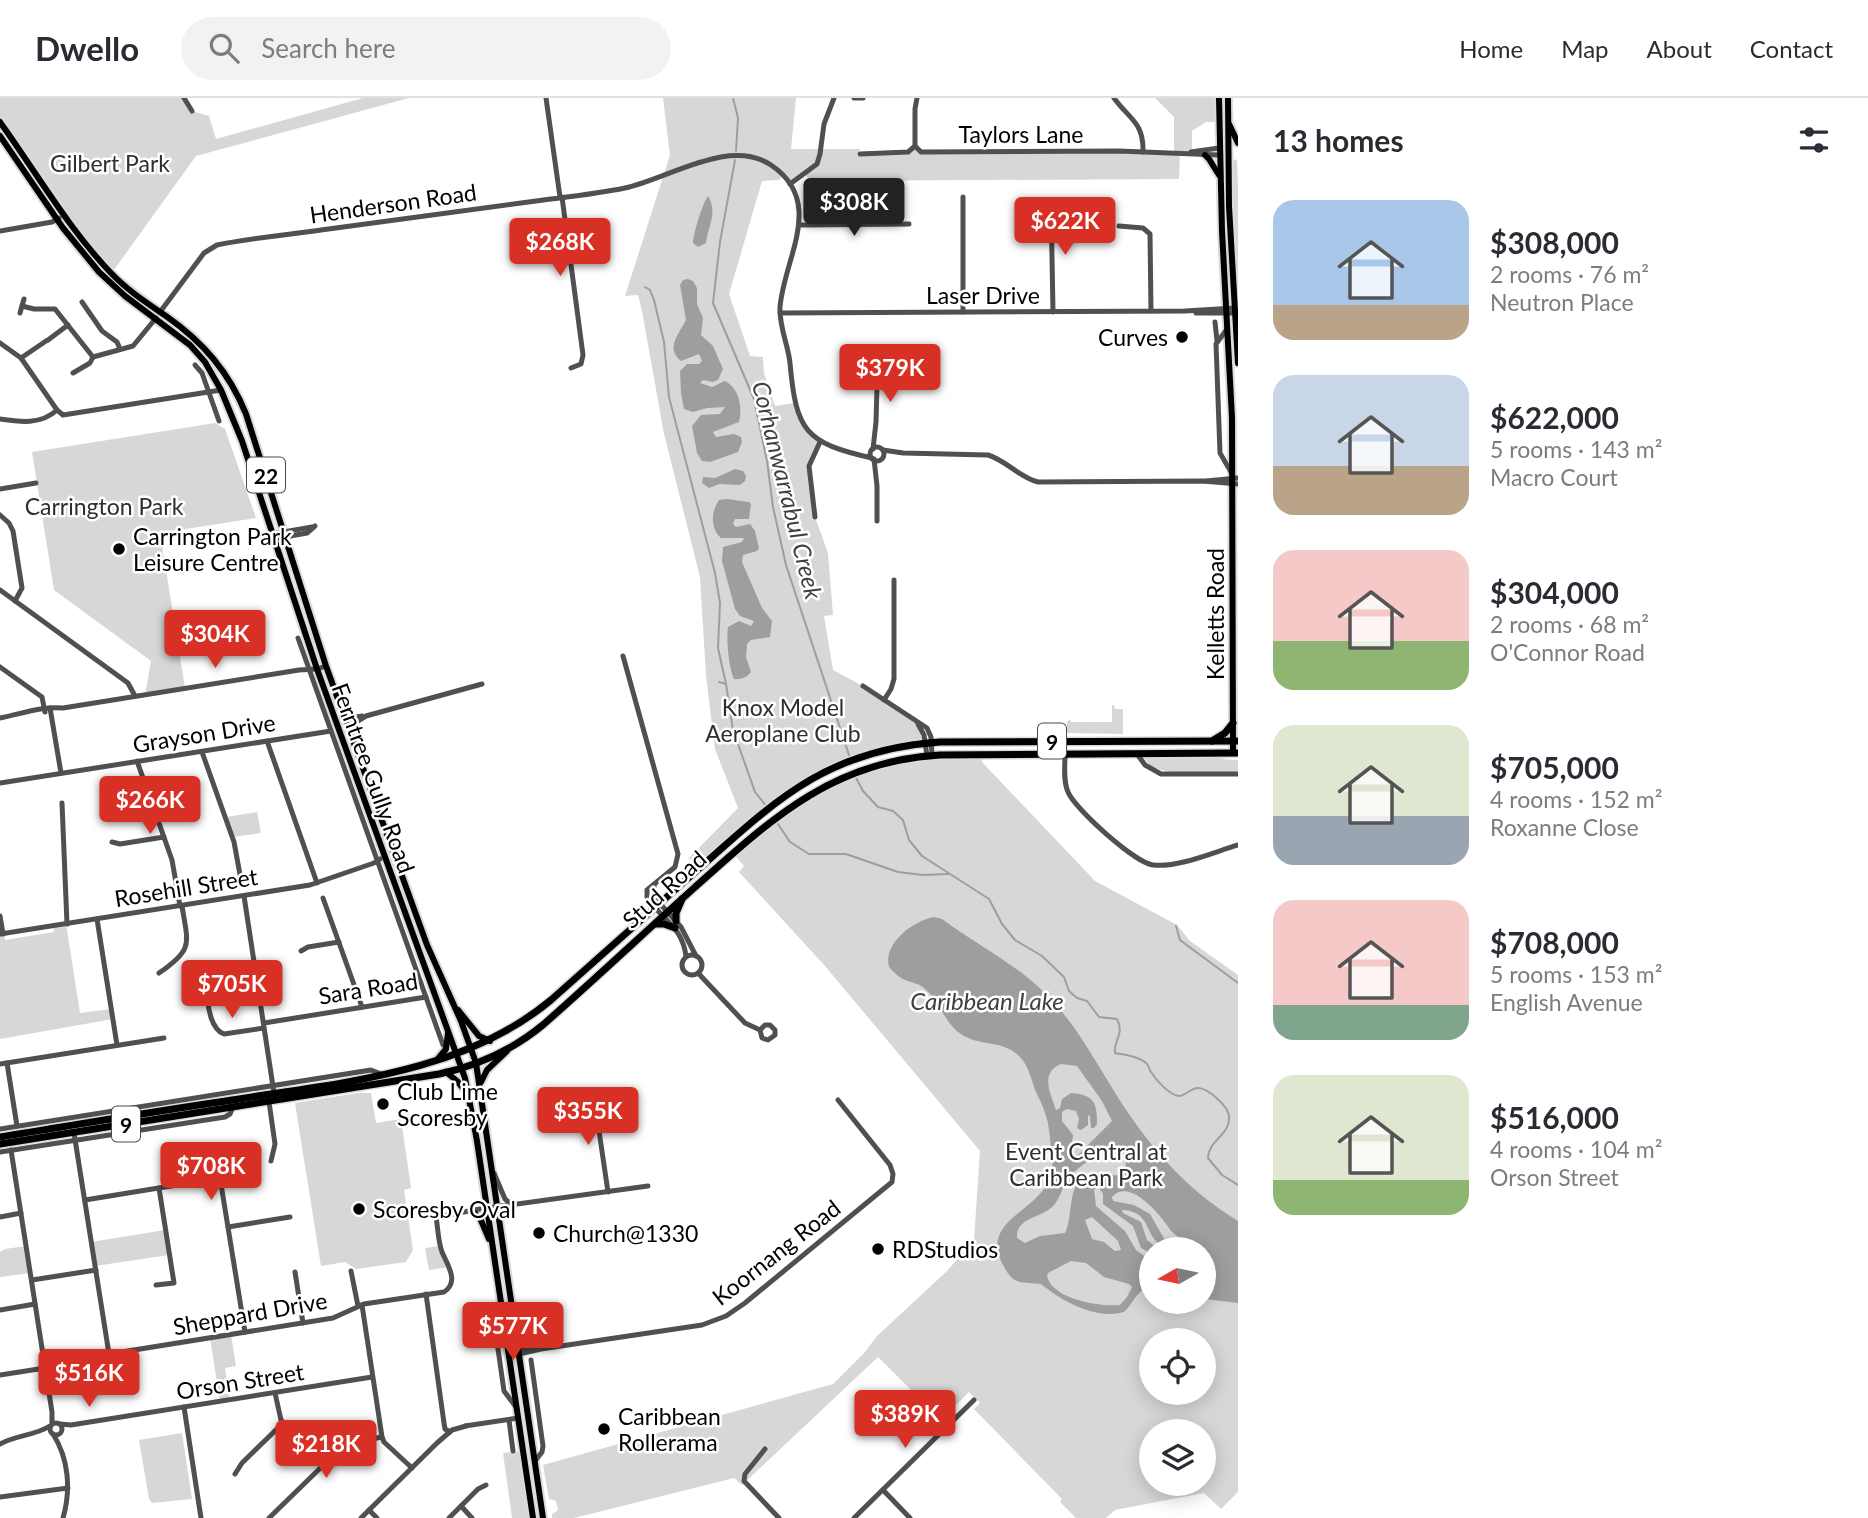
<!DOCTYPE html>
<meta charset="utf-8">
<style>
body{margin:0;font-family:Lato,sans-serif;background:#f2f2f3;color:#2b2b33;height:100vh;display:flex;flex-direction:column;font-size:26px;white-space:nowrap}
*{box-sizing:border-box;margin:0}
p{font-size:23px;color:#7c7c81}
.icon{flex:none;width:38px;height:38px;fill:none;stroke:currentColor;stroke-width:2;stroke-linecap:round;stroke-linejoin:round}
.map{position:relative;flex:1;overflow:hidden}
.panel{display:flex;flex-direction:column;background:#fff;width:630px}
.panel>*{flex:none}
.needle{width:46px;rotate:261deg}
.fabs{position:absolute;left:1139px;top:1139px;display:grid;gap:14px}
.fabs a{display:grid;place-items:center;width:77px;height:77px;border-radius:50%;background:#fff;box-shadow:0 4px 18px #0003;font-size:35px}
.price{position:absolute;translate:-50% -60px;padding:0 16px;border-radius:7px;background:#d93025;color:#fff;font-size:23px;line-height:46px;filter:drop-shadow(0 2px 4px #0008)}
.price::after{content:'';position:absolute;left:50%;top:42px;width:21px;height:16px;margin-left:-10px;background:inherit;clip-path:polygon(0 0,100% 0,50% 100%)}
.price.on{background:#222;color:#fff}
ul{padding:0;list-style:none}
li{display:flex;align-items:center;gap:21px;height:175px;padding:0 35px}
li span{display:grid;place-items:center;flex:none;width:196px;height:140px;border-radius:21px;color:#555}
li>.icon{margin-inline-start:auto}
span .icon{width:84px;height:84px;fill:#fffc;stroke-width:1}
li b{font-size:30px}
h2{display:flex;justify-content:space-between;align-items:center;height:84px;padding:0 35px;font-size:30px}
header{display:flex;align-items:center;gap:42px;box-sizing:border-box;height:98px;padding:0 35px;background:#fff;border-bottom:2px solid #e1e1e2}
header strong{font-size:33px}
nav{display:flex;gap:38px;margin-inline-start:auto;font-size:24px}
.search{width:490px;height:63px;background:#f2f2f3;display:flex;align-items:center;gap:18px;box-sizing:border-box;padding:0 24px;border-radius:38px;color:#7c7c81;font-size:26px}
main{display:flex;flex:1;min-height:0}
.map>svg:first-child{display:block}
.green{fill:#d7d7d7;fill-rule:evenodd}
.water{fill:#9e9e9e;fill-rule:evenodd}
.lines{fill:none;stroke-linecap:round;stroke-linejoin:round}
.stream{stroke:#9e9e9e;stroke-width:2}
.major-casing{stroke:#dbdbdb;stroke-width:10}
.highway-casing{stroke:#dbdbdb;stroke-width:10}
.minor{stroke:#505050;stroke-width:5}
.major{stroke:#000;stroke-width:6}
.highway{stroke:#000;stroke-width:7}
.poi-dot{fill:#000;stroke:#fff;stroke-width:2.5}
.labels{text-anchor:middle;dominant-baseline:central;stroke-width:5;stroke-linejoin:round;paint-order:stroke}
.shield{fill:#fff;stroke:#4c4c4c;stroke-width:2}
.shield-label{font-size:21px;font-weight:bold;fill:#000}
.street-label{font-size:23px;fill:#000;stroke:#fff}
.park-label{font-size:23px;fill:#2e2e2e;stroke:#fff}
.poi-label{font-size:23px;fill:#000;stroke:#fff;text-anchor:start}
.water-label{font-size:24px;font-style:italic;fill:#3f3f3f;stroke:#fff}
</style>
<header>
<strong>Dwello</strong>
<div class="search"><svg class="icon" aria-label="search" viewBox="0 0 24 24"><circle cx="10" cy="10" r="6"/><path d="M15 15l6 6"/></svg>Search here</div>
<nav><a>Home</a><a>Map</a><a>About</a><a>Contact</a></nav>
</header>
<main>
<div class="map">
<svg width="1238" height="1420" viewBox="0 0 1238 1420">
<rect width="100%" height="100%" fill="#fff"/>
<g class="green">
<path d="M0,0H184L192,13L209,18L216,41L363,0H409L196,58L111,176L0,24Z"/>
<path d="M663,0H796L791,51H860V56L908,54L915,48L918,53L1174,54V19L1155,0H1219V24H1206L1192,33V54L1180,55L1179,81L810,83L805,76L790,86L783,78L779,82L762,83L729,196L750,258L763,259L764,275L775,308L794,305L799,319L820,344L810,363L815,419L828,455L833,517L824,518L833,572L863,588L914,622L925,645L904,648L814,678L706,764L688,761L738,710L715,651L706,578L700,479L664,336L642,213L638,197L625,198L670,57Z"/>
<path d="M1237,61L1238,88V265L1230,65Z"/>
<path d="M215,325L225,331L256,420L160,435L185,590L145,597L151,563L54,492L32,354Z"/>
<path d="M242,524L244,537L239,542L205,547L204,538L228,534L227,526Z"/>
<path d="M1112,607H1114L1115,611H1123V636L1067,635V624L1070,621L1071,624H1112Z"/>
<path d="M982,656V664L1095,783L1177,827L1190,843L1238,877V1394L1221,1411L1204,1395L1115,1412L1106,1420H1076L1060,1404L1062,1401L974,1311L980,1305L969,1294L941,1322L878,1259L742,1387L734,1380L574,1420H552V1416L558,1412L556,1403L549,1401L543,1367L833,1286L864,1255L877,1238L947,1173L974,1142L980,1053L825,868L739,774L744,768L733,755L806,698L885,666ZM1152,1152H1204V1204H1152ZM1152,1242H1204V1295H1152ZM1152,1334H1204V1386H1152Z"/>
<path d="M1144,659H1197L1204,661L1203,659H1238L1219,661L1238,662V674C1216,674 1152,682 1144,659Z"/>
<path d="M257,714L261,735L233,739L226,719Z"/>
<path d="M66,826L80,915L111,911L113,921L0,941V836L4,835L5,842L54,834L53,828Z"/>
<path d="M358,995H371L376,1025L401,1021L411,1090L404,1092L413,1152L406,1164L356,1171L345,1164L321,1168L295,1005Z"/>
<path d="M165,1132L169,1157L95,1168L91,1144Z"/>
<path d="M26,1148L31,1175L0,1179V1154L5,1151Z"/>
<path d="M440,1148L449,1169L429,1172L425,1150Z"/>
<path d="M231,1236L236,1268L225,1270L230,1302L220,1303L210,1240Z"/>
<path d="M182,1335L192,1401L152,1405L149,1401L139,1342Z"/>
<path d="M523,1353L533,1420H512L503,1355Z"/>
</g>
<g class="water">
<path d="M708,98C718,114 708,129 706,145L698,149L693,145C693,136 703,104 708,98Z"/>
<path d="M688,181L693,183L697,190V206L703,220L701,237L713,248L723,271L718,282L713,284L703,282L700,285L712,289L725,283C739,290 743,310 739,324L713,334L716,339L734,336L741,339L742,344L738,354L710,364L702,363L697,355L692,328L701,317L720,316L725,309L707,310L693,314L684,311L681,295L680,273L687,266H699L702,263L699,256L681,263C665,250 679,236 686,222L680,187L683,182Z"/>
<path d="M735,371L743,373L746,378L745,383L740,387L719,386L709,390L702,385L703,379L715,380Z"/>
<path d="M727,401L749,404L751,406L749,421H735L733,426L736,429L750,426L755,433L759,450L757,453L743,457L742,464L762,510L772,523L770,539L751,542L747,546L746,559L751,574C747,579 741,582 734,581C729,571 726,541 728,529L739,523L751,528L754,523L740,518L735,511L722,463L723,449L742,444L744,440H721C710,430 711,414 719,402Z"/>
<path d="M934,819L942,821C981,850 1025,870 1057,908C1079,933 1096,964 1114,993C1146,1045 1185,1091 1238,1123V1205L1204,1201V1152L1194,1151L1192,1144L1186,1145C1181,1141 1173,1136 1169,1130C1160,1117 1130,1079 1112,1099L1113,1103L1134,1107L1150,1116L1166,1144L1181,1151C1138,1152 1159,1113 1122,1112L1123,1115L1141,1124L1147,1142L1158,1151L1152,1152L1151,1155L1141,1150L1133,1128L1103,1106V1096L1098,1088L1094,1092L1096,1108L1125,1133L1136,1152L1151,1163V1189C1137,1191 1134,1205 1124,1214C1095,1222 1062,1203 1041,1186C1019,1183 1014,1189 1002,1165C977,1115 1059,1113 1052,1059C1050,1044 1050,1027 1044,1012C1042,1005 1038,999 1035,992C1030,977 1027,961 1011,952C995,943 977,947 961,936C944,925 940,903 925,891C919,885 912,885 905,882C899,880 894,874 889,869C883,845 913,823 934,819ZM1061,966L1077,968L1102,1003L1112,1023L1078,1057H1075C1066,1048 1073,1046 1073,1037L1062,1023V1014L1067,1011L1076,1013L1079,1021L1077,1030L1081,1032L1088,1027V1017L1090,1018L1091,1030H1094L1097,1026C1097,1005 1095,997 1071,995L1062,1001L1060,1010L1056,1012C1051,996 1039,975 1061,966ZM1117,1049L1127,1059L1124,1075C1113,1081 1103,1073 1091,1075C1066,1080 1074,1118 1065,1135L1040,1138L1025,1145L1017,1140C1016,1120 1039,1120 1051,1110C1059,1104 1062,1090 1067,1082C1075,1070 1103,1052 1117,1049ZM1092,1119L1118,1143L1121,1152L1115,1153L1104,1144L1092,1141L1085,1122ZM1071,1163L1086,1165L1104,1179L1129,1186L1132,1189L1127,1199L1120,1207C1099,1209 1052,1201 1047,1178L1048,1175Z"/>
</g>
<g class="lines">
<g class="stream">
<path d="M733,0L738,20L736,53"/>
<path d="M735,62L720,144L713,205L754,301L767,363L773,409L786,467L850,660"/>
<path d="M645,189L650,192L654,202L664,244L669,299L715,475L720,505L718,550L726,586"/>
<path d="M719,584L726,586L733,632L755,694L767,709"/>
<path d="M855,678L863,693L878,709L893,713L903,722L909,742L922,758L989,801L1002,826L1015,842L1042,858L1064,879L1069,893L1077,900L1087,903L1099,919L1117,921C1125,937 1113,942 1115,955C1125,957 1138,958 1146,965C1150,968 1148,970 1151,974C1156,982 1169,997 1179,998C1185,998 1191,990 1198,990C1208,990 1228,1008 1229,1018C1231,1037 1208,1042 1208,1060L1222,1077L1238,1087"/>
<path d="M776,723L790,744L809,756H846L898,774L923,777L948,776"/>
<path d="M1176,828L1180,842L1238,885"/>
</g>
<defs>
<g id="major">
<path d="M1219,0L1222,133L1232,320L1233,655"/>
<path d="M1228,0L1229,108L1238,265"/>
<path d="M0,24C36,74 68,130 111,175C127,192 147,205 166,218C203,244 229,274 246,316L326,568L427,847L461,923L476,965L543,1420"/>
<path d="M1229,26L1238,45"/>
<path d="M0,38L63,130L99,174L125,198L190,247L205,264L221,292L242,343L317,571L465,980L477,1043L533,1420"/>
<path d="M1205,57L1209,61L1219,77"/>
<path d="M458,912L479,938L490,943"/>
<path d="M437,962L446,951L448,935"/>
<path d="M446,974L457,983L467,995"/>
<path d="M481,984L487,972L507,953"/>
<path d="M474,1115L480,1120L489,1141"/>
</g>
<g id="highway">
<path d="M1212,643L1225,635L1233,625"/>
<path d="M676,823V815L682,801"/>
<path d="M655,826H664L675,830"/>
<path d="M0,1039C75,1027 150,1014 226,1003C336,985 461,977 551,902C596,862 641,822 686,782C770,708 821,652 940,644L1238,643"/>
<path d="M0,1046L439,976C477,968 514,951 544,926C595,881 644,835 694,790C770,722 832,663 940,657L1238,655"/>
</g>
</defs>
<use href="#major" class="major-casing"/>
<use href="#highway" class="highway-casing"/>
<g class="minor">
<path d="M184,0L192,13"/>
<path d="M546,0L560,99"/>
<path d="M854,0H863"/>
<path d="M1114,0C1129,21 1144,24 1143,54"/>
<path d="M915,48V11L917,0"/>
<path d="M1191,54L1219,50"/>
<path d="M860,56L908,54L915,48L921,54L1119,53L1219,57"/>
<path d="M790,86L817,66L820,56L824,26L834,0"/>
<path d="M562,99L583,257L581,266L571,270"/>
<path d="M1051,104L1053,214"/>
<path d="M800,127L909,126"/>
<path d="M1119,128L1143,130L1150,136L1151,213"/>
<path d="M0,133L52,124L59,120"/>
<path d="M82,204L102,233L117,244L120,251"/>
<path d="M22,208L34,211H55L93,259L133,248L156,220"/>
<path d="M160,214L204,155L217,147C251,140 287,137 321,132C393,122 465,113 536,103C566,99 596,96 625,90C668,81 729,39 771,67C826,104 784,160 780,209C779,229 788,246 790,265C796,333 805,345 872,360"/>
<path d="M963,214V99"/>
<path d="M20,215L24,201"/>
<path d="M780,215L1185,213L1235,210"/>
<path d="M1196,215H1235"/>
<path d="M1215,224L1217,243"/>
<path d="M1227,231L1216,246L1220,355L1231,374"/>
<path d="M48,242L68,227"/>
<path d="M0,245L21,260L57,312L63,317L221,292"/>
<path d="M21,260L46,243"/>
<path d="M195,267L202,275L219,323"/>
<path d="M73,275L90,265L93,259"/>
<path d="M0,321C20,324 41,327 57,312"/>
<circle cx="877" cy="356" r="7"/>
<path d="M873,351L876,324L877,288"/>
<path d="M883,352L903,355L988,357C1007,363 1019,379 1038,384L1203,383L1238,386"/>
<path d="M874,361L877,388V423"/>
<path d="M1206,383L1238,380"/>
<path d="M0,391L36,385"/>
<path d="M0,417L9,425L13,433L22,490L15,503"/>
<path d="M815,419L809,368L820,344"/>
<path d="M272,436L312,429"/>
<path d="M273,441L307,435L315,428"/>
<path d="M0,492L128,585L135,598"/>
<path d="M298,540L443,947"/>
<path d="M623,558L678,756L675,769L647,792V799C661,822 682,827 686,858"/>
<path d="M0,569L42,599L45,614"/>
<path d="M863,588L927,630L931,639L932,657"/>
<path d="M884,602L891,591L894,581V482"/>
<path d="M50,610L61,675"/>
<path d="M0,620C21,616 42,608 63,610L299,572L317,571L326,568"/>
<path d="M345,621L362,618"/>
<path d="M918,626L924,637L927,658"/>
<path d="M348,629L366,618L482,586"/>
<path d="M267,643L317,785"/>
<path d="M202,654L234,744L241,782"/>
<path d="M1065,656C1065,668 1063,683 1068,694C1075,711 1135,765 1153,767C1178,770 1214,754 1238,747"/>
<path d="M1137,656L1145,667L1161,676H1238"/>
<path d="M137,663L172,762L180,808"/>
<path d="M0,685L331,633"/>
<path d="M62,705L67,826"/>
<path d="M112,744L120,746L164,739"/>
<path d="M654,787V799L681,829L696,858"/>
<path d="M244,798L274,995"/>
<path d="M323,800L362,909"/>
<path d="M0,818L3,836"/>
<path d="M97,821L117,947"/>
<path d="M0,836L310,787L374,765L380,761"/>
<path d="M301,853L308,849L339,844"/>
<circle cx="692" cy="867" r="10"/>
<path d="M159,875C194,851 188,846 182,808"/>
<path d="M698,875L745,925L760,932L762,940L768,942L775,937V932L770,927H765L760,932"/>
<path d="M208,897C207,910 212,932 224,936L264,930"/>
<path d="M264,925L426,899"/>
<path d="M7,965L17,1028"/>
<path d="M0,966L164,940"/>
<path d="M589,994L594,999L608,1094"/>
<path d="M269,1004L275,1046L271,1063"/>
<path d="M0,1031L371,972L381,976"/>
<path d="M74,1035L109,1256L333,1220L364,1206L444,1194C460,1184 447,1166 442,1154C438,1143 438,1130 436,1119L480,1111L648,1088"/>
<path d="M11,1052L52,1314V1325"/>
<path d="M0,1054L225,1019L230,1016L233,1009"/>
<path d="M494,1075L505,1101L513,1108"/>
<path d="M85,1102L220,1080L245,1234"/>
<path d="M0,1119L21,1115"/>
<path d="M228,1129L290,1119"/>
<path d="M351,1173L358,1208"/>
<path d="M295,1174L303,1225"/>
<path d="M32,1182L96,1172"/>
<path d="M156,1187L174,1185L159,1090"/>
<path d="M426,1196L444,1325L445,1331L450,1334"/>
<path d="M362,1207L382,1339L384,1344L412,1370"/>
<path d="M0,1212L35,1206"/>
<path d="M504,1222L496,1237L504,1293L516,1309"/>
<path d="M516,1252L538,1250"/>
<path d="M509,1256H519L541,1251L702,1227L726,1218L745,1205L892,1084L893,1076L890,1067L838,1002"/>
<path d="M531,1262L543,1348L542,1354L535,1363"/>
<path d="M0,1277L45,1270"/>
<path d="M275,1295L281,1322L324,1366"/>
<path d="M184,1309L201,1420"/>
<path d="M509,1322L513,1353"/>
<circle cx="56" cy="1331" r="6"/>
<path d="M60,1326L71,1327L372,1279"/>
<path d="M465,1328L518,1320"/>
<path d="M53,1336C69,1361 71,1392 63,1420"/>
<path d="M0,1346C16,1337 34,1338 50,1328"/>
<path d="M765,1351L745,1376L744,1383L779,1420"/>
<path d="M235,1376L242,1365L283,1325"/>
<path d="M883,1392L910,1420"/>
<path d="M0,1399L68,1390"/>
<path d="M461,1408L472,1420"/>
<path d="M369,1412L377,1420"/>
<path d="M269,1420L345,1346L382,1339"/>
<path d="M361,1420L437,1345L452,1332L466,1328"/>
<path d="M449,1420L478,1391L486,1387"/>
<path d="M854,1420L974,1302"/>
</g>
<use href="#major" class="major"/>
<use href="#highway" class="highway"/>
</g>
<g class="poi-dot">
<circle cx="1182" cy="239" r="7"/>
<circle cx="119" cy="451" r="7"/>
<circle cx="383" cy="1006" r="7"/>
<circle cx="359" cy="1111" r="7"/>
<circle cx="539" cy="1135" r="7"/>
<circle cx="878" cy="1151" r="7"/>
<circle cx="604" cy="1331" r="7"/>
</g>
<g class="labels">
<g class="shield">
<rect x="247" y="359.5" width="38" height="35" rx="5"/>
<rect x="1038" y="625.5" width="28" height="35" rx="5"/>
<rect x="112" y="1008.5" width="28" height="35" rx="5"/>
</g>
<g class="shield-label">
<text x="266" y="377">22</text>
<text x="1052" y="643">9</text>
<text x="126" y="1026">9</text>
</g>
<g class="street-label">
<text x="1021" y="36">Taylors Lane</text>
<text transform="translate(393 105) rotate(-8)">Henderson Road</text>
<text x="983" y="197">Laser Drive</text>
<text transform="translate(1215 516) rotate(-90)">Kelletts Road</text>
<text transform="translate(204 635) rotate(-9)">Grayson Drive</text>
<text transform="translate(374 680) rotate(70)">Ferntree Gully Road</text>
<text transform="translate(186 789) rotate(-9)">Rosehill Street</text>
<text transform="translate(664 791) rotate(-42)">Stud Road</text>
<text transform="translate(368 890) rotate(-9)">Sara Road</text>
<text transform="translate(776 1154) rotate(-38)">Koornang Road</text>
<text transform="translate(250 1215) rotate(-10)">Sheppard Drive</text>
<text transform="translate(240 1283) rotate(-9)">Orson Street</text>
</g>
<g class="park-label">
<text x="110" y="65">Gilbert Park</text>
<text x="104" y="408">Carrington Park</text>
<text x="783" y="609">Knox Model<tspan x="783" dy="26">Aeroplane Club</tspan></text>
<text x="1086" y="1053">Event Central at<tspan x="1086" dy="26">Caribbean Park</tspan></text>
</g>
<g class="poi-label">
<text x="1168" y="239" text-anchor="end">Curves</text>
<text x="133" y="438">Carrington Park<tspan x="133" dy="26">Leisure Centre</tspan></text>
<text x="397" y="993">Club Lime<tspan x="397" dy="26">Scoresby</tspan></text>
<text x="373" y="1111">Scoresby Oval</text>
<text x="553" y="1135">Church@1330</text>
<text x="892" y="1151">RDStudios</text>
<text x="618" y="1318">Caribbean<tspan x="618" dy="26">Rollerama</tspan></text>
</g>
<g class="water-label">
<text transform="translate(788 392) rotate(76)">Corhanwarrabul Creek</text>
<text x="987" y="902">Caribbean Lake</text>
</g>
</g>
</svg>
<div class="fabs">
<a><svg class="needle" viewBox="-14 -14 28 28"><path d="M0-13l5 13h-10z" fill="#e53935"/><path d="M0 13l5-13h-10z" fill="#7c7c81"/></svg></a>
<a><svg class="icon" aria-label="locate" viewBox="0 0 24 24"><circle cx="12" cy="12" r="6"/><path d="M12 2v4M12 18v4M2 12h4M18 12h4"/></svg></a>
<a><svg class="icon" aria-label="layers" viewBox="0 0 24 24"><path d="M12 4l9 5-9 5-9-5zM3 14l9 5 9-5"/></svg></a>
</div>
<b class="price on" style="left:854px;top:140px">$308K</b>
<b class="price" style="left:1065px;top:159px">$622K</b>
<b class="price" style="left:560px;top:180px">$268K</b>
<b class="price" style="left:890px;top:306px">$379K</b>
<b class="price" style="left:215px;top:572px">$304K</b>
<b class="price" style="left:150px;top:738px">$266K</b>
<b class="price" style="left:232px;top:922px">$705K</b>
<b class="price" style="left:588px;top:1049px">$355K</b>
<b class="price" style="left:211px;top:1104px">$708K</b>
<b class="price" style="left:513px;top:1264px">$577K</b>
<b class="price" style="left:89px;top:1311px">$516K</b>
<b class="price" style="left:905px;top:1352px">$389K</b>
<b class="price" style="left:326px;top:1382px">$218K</b>
</div>
<section class="panel">
<h2>13 homes<svg class="icon" aria-label="filters" viewBox="0 0 24 24"><path d="M4 7h16M4 17h16"/><circle cx="9" cy="7" r="2"/><circle cx="15" cy="17" r="2"/></svg></h2>
<ul>
<li><span style="background:linear-gradient(#a9c7e8 75%,#b9a48a 0)"><svg class="icon" aria-label="home" viewBox="0 0 24 24"><path d="M3 11l9-7 9 7M6 9v11h12V9"/></svg></span><div><b>$308,000</b><p>2 rooms · 76 m²</p><p>Neutron Place</p></div></li>
<li><span style="background:linear-gradient(#c9d6e8 65%,#b9a48a 0)"><svg class="icon" aria-label="home" viewBox="0 0 24 24"><path d="M3 11l9-7 9 7M6 9v11h12V9"/></svg></span><div><b>$622,000</b><p>5 rooms · 143 m²</p><p>Macro Court</p></div></li>
<li><span style="background:linear-gradient(#f6c9c9 65%,#8fb573 0)"><svg class="icon" aria-label="home" viewBox="0 0 24 24"><path d="M3 11l9-7 9 7M6 9v11h12V9"/></svg></span><div><b>$304,000</b><p>2 rooms · 68 m²</p><p>O'Connor Road</p></div></li>
<li><span style="background:linear-gradient(#dfe7d0 65%,#9aa5b1 0)"><svg class="icon" aria-label="home" viewBox="0 0 24 24"><path d="M3 11l9-7 9 7M6 9v11h12V9"/></svg></span><div><b>$705,000</b><p>4 rooms · 152 m²</p><p>Roxanne Close</p></div></li>
<li><span style="background:linear-gradient(#f6c9c9 75%,#7fa58c 0)"><svg class="icon" aria-label="home" viewBox="0 0 24 24"><path d="M3 11l9-7 9 7M6 9v11h12V9"/></svg></span><div><b>$708,000</b><p>5 rooms · 153 m²</p><p>English Avenue</p></div></li>
<li><span style="background:linear-gradient(#dfe7d0 75%,#8fb573 0)"><svg class="icon" aria-label="home" viewBox="0 0 24 24"><path d="M3 11l9-7 9 7M6 9v11h12V9"/></svg></span><div><b>$516,000</b><p>4 rooms · 104 m²</p><p>Orson Street</p></div></li>
</ul>
</section>
</main>
